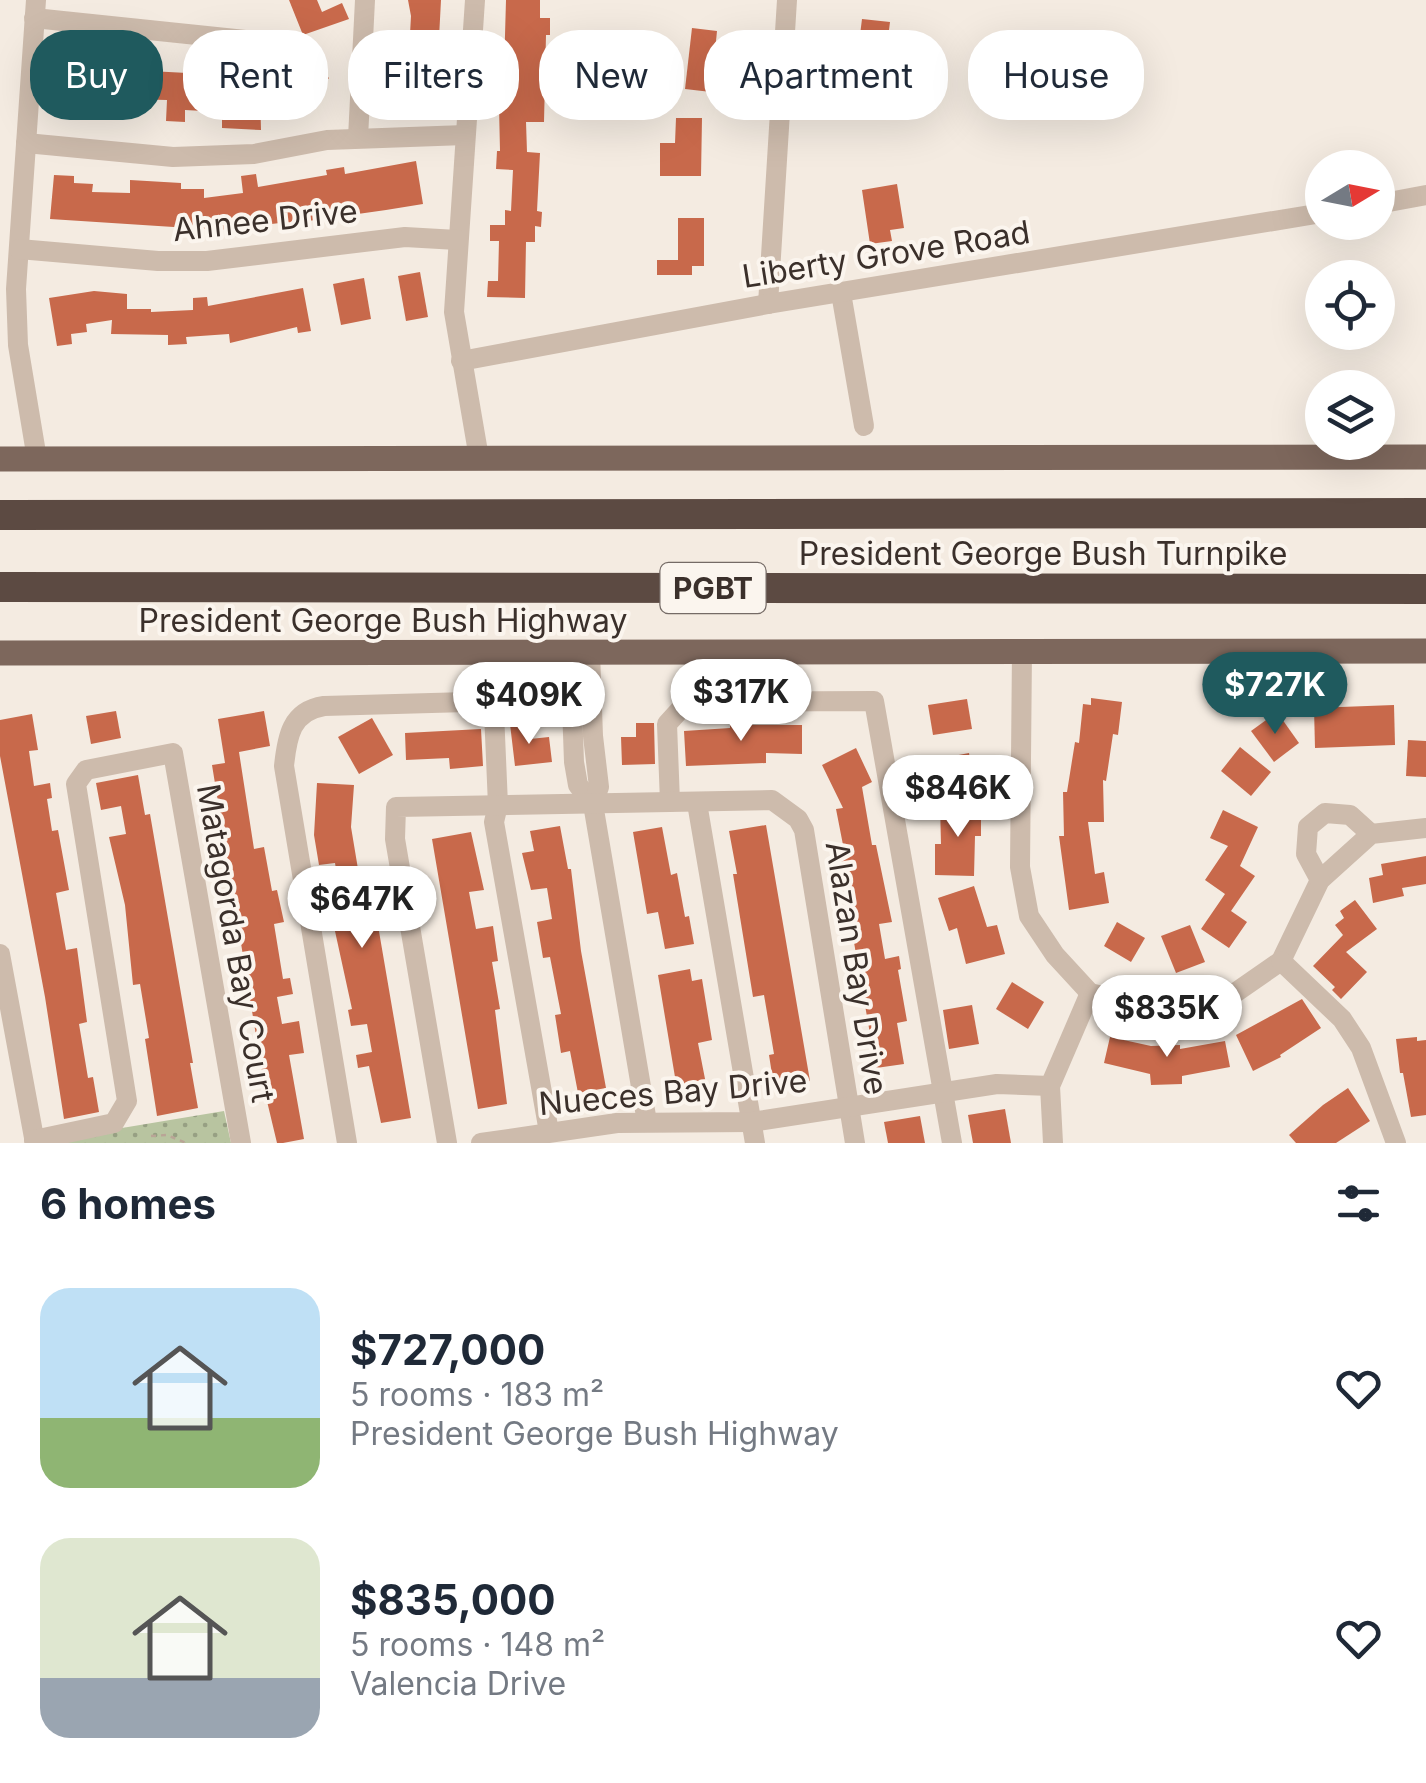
<!DOCTYPE html>
<meta charset="utf-8">
<style>
body{margin:0;font-family:Inter,sans-serif;background:#f6f6f7;color:#1f2937;height:100vh;display:flex;flex-direction:column;font-size:38px;white-space:nowrap}
*{box-sizing:border-box;margin:0}
p{font-size:32px;color:#747a83}
.icon{flex:none;width:55px;height:55px;fill:none;stroke:currentColor;stroke-width:2;stroke-linecap:round;stroke-linejoin:round}
.map{position:relative;height:1143px;overflow:hidden}
.side{display:flex;flex-direction:column;background:#fff;flex:1}
.side>*{flex:none}
.top-card{position:absolute;left:30px;top:30px;width:1368px;height:90px;display:flex;gap:20px}
.needle{width:65px;rotate:80deg}
.fabs{position:absolute;left:1305px;top:150px;display:grid;gap:20px}
.fabs a{display:grid;place-items:center;width:90px;height:90px;border-radius:50%;background:#fff;box-shadow:0 10px 40px #0002;font-size:50px}
.price{position:absolute;translate:-50% -85px;padding:0 22px;border-radius:35px;background:#fff;color:#222;font-size:32px;line-height:65px;filter:drop-shadow(0 2px 5px #0008)}
.price::after{content:'';position:absolute;left:50%;top:60px;width:30px;height:22px;margin-left:-15px;background:inherit;clip-path:polygon(0 0,100% 0,50% 100%)}
.price.current{background:#1f5a5e;color:#fff}
ul{padding:0;list-style:none}
li{display:flex;align-items:center;gap:30px;height:250px;padding:0 40px}
li span{display:grid;place-items:center;flex:none;width:280px;height:200px;border-radius:30px;color:#555}
li>.icon{margin-inline-start:auto}
span .icon{width:120px;height:120px;fill:#fffc;stroke-width:1}
li b{font-size:42px}
h2{display:flex;justify-content:space-between;align-items:center;height:120px;padding:0 40px;font-size:42px}
.chip{padding:0 35px;border-radius:40px;background:#fff;box-shadow:0 10px 40px #0002;font-size:35px;line-height:90px}
.chip.current{background:#1f5a5e;color:#fff}
.map>svg:first-child{display:block}
.park{fill:url(#park-dots)}
.building{fill:#c8694b}
.lines{fill:none;stroke-linecap:round;stroke-linejoin:round}
.path{stroke:#b9a596;stroke-width:2.5;stroke-dasharray:5 5;stroke-linecap:butt}
.minor{stroke:#cdbbac;stroke-width:20}
.major{stroke:#7d675c;stroke-width:25}
.highway{stroke:#5c4a42;stroke-width:30}
.labels{text-anchor:middle;dominant-baseline:central;stroke-width:8;stroke-linejoin:round;paint-order:stroke}
.shield{fill:#fbf5ee;stroke:#756b66;stroke-width:2.5}
.shield-label{font-size:30px;font-weight:bold;fill:#3b302b}
.street-label{font-size:32px;fill:#3b302b;stroke:#fbf5ee}
</style>
<div class="map">
<svg width="1426" height="1143" viewBox="0 0 1426 1143">
<defs>
<pattern id="park-dots" width="8" height="8" patternUnits="userSpaceOnUse" patternTransform="scale(2.5)"><rect width="8" height="8" fill="#b8c4a0"/><path d="M2 2h.1M6 6h.1" fill="none" stroke="#97a083" stroke-width="1.8" stroke-linecap="round"/></pattern>
</defs>
<rect width="100%" height="100%" fill="#f4ebe1"/>
<path class="park" d="M224,1111L231,1143H57L110,1130Z"/>
<g class="building">
<path d="M289,0H317L322,12L342,3L349,19L303,35Z"/>
<path d="M408,0H441L435,114L392,113L393,95H401L402,69H395L396,51L409,52L411,16Z"/>
<path d="M506,0H540V18H550V35H546L544,122H526L527,152L540,153L537,211L542,212L541,227L535,226V242H526L525,298L487,297L488,281H498L499,241H490V225H505V210L511,211L513,170L496,169L497,151H500L499,106H503Z"/>
<path d="M862,19L890,22L888,38L860,35Z"/>
<path d="M692,28L717,31L711,92L685,89Z"/>
<path d="M293,62L310,75L316,67L329,78L301,108L274,87Z"/>
<path d="M889,65V119H855L854,73H866V66Z"/>
<path d="M56,66L206,74L205,94L260,92L261,130L222,128V112L185,110V122L166,121L167,100L128,99V110H111L112,96H73V113H55Z"/>
<path d="M676,118H702L701,176H660V143H675Z"/>
<path d="M416,161L423,204L386,210L280,225V223L220,230L50,219L54,175L74,176V183L93,184L92,192L130,193V180L181,183V189H204V198L243,193L241,176L256,174L258,187L327,175L326,170L344,167L345,174Z"/>
<path d="M897,184L904,228L890,230L892,241L870,244L862,190Z"/>
<path d="M678,218H704V266H692V275H657V260H678Z"/>
<path d="M420,272L428,317L406,321L398,276Z"/>
<path d="M364,278L371,319L341,325L333,284Z"/>
<path d="M303,288L311,331L298,333L297,327L230,343L229,334L186,337L187,344L168,345V335L111,334L112,320L86,324L87,332L71,334L72,344L57,346L49,298L94,291L127,294V309H151V312L193,310V298L207,297L208,306Z"/>
<path d="M1091,698L1122,702L1118,735L1113,734L1106,781L1103,780L1104,822H1088L1095,874L1104,872L1109,903L1069,910L1059,836H1064L1063,792H1067L1075,742L1079,743L1083,704L1091,705Z"/>
<path d="M967,699L972,729L933,735L928,705Z"/>
<path d="M1394,705L1395,745L1315,748L1314,708Z"/>
<path d="M116,711L121,738L91,744L86,716Z"/>
<path d="M264,711L270,746L239,752L254,849L264,847L272,891L277,890L284,922L274,924L283,979L290,978L293,994L277,997L282,1024L299,1021L304,1053L289,1055L304,1139L283,1143H277L266,1097L212,765L225,763L218,719Z"/>
<path d="M1277,712L1299,743L1274,762L1251,731Z"/>
<path d="M32,714L38,750L29,751L34,786L50,783L52,798L47,799L52,831L58,830L69,890L56,893L66,950L77,948L87,1022L79,1024L88,1078L93,1077L99,1112L64,1119L45,997L0,756V720Z"/>
<path d="M372,718L393,755L359,774L338,737Z"/>
<path d="M528,722L530,739L549,737L552,762L515,766L510,724Z"/>
<path d="M636,723H654L655,764L622,765L621,737H636Z"/>
<path d="M730,725H802V754L766,753V763L686,766L684,731L730,728Z"/>
<path d="M481,729L483,766L450,769L449,758L406,760L405,733Z"/>
<path d="M1408,740L1426,741V777L1406,776Z"/>
<path d="M1240,747L1271,772L1251,796L1221,771Z"/>
<path d="M856,748L872,782L862,787L872,845H876L892,922L879,924L885,959L899,956L901,969L898,970L907,1021L897,1023L904,1064L876,1068L838,851L844,850L836,809L843,808L822,765Z"/>
<path d="M969,753L974,784L948,788L943,758Z"/>
<path d="M138,775L145,815L150,814L193,1063H190L198,1108L157,1116L145,1039L149,1038L140,984L133,985L125,905L109,837L126,834L121,806L101,810L96,783Z"/>
<path d="M317,783L354,785L351,827L359,875L369,873L411,1118L381,1123L369,1066L358,1068L356,1055L372,1052L367,1024L351,1026L348,1010L352,1009L333,922L344,920L335,863L319,865L314,835Z"/>
<path d="M981,804V836H975L974,876L935,875V844H941L940,805Z"/>
<path d="M1223,810L1258,827L1240,866L1255,876L1231,911L1247,922L1229,948L1201,929L1225,894L1205,880L1228,846L1210,838Z"/>
<path d="M766,825L810,1081L774,1087L769,1055L774,1054L764,995L753,997L733,874H737L729,831Z"/>
<path d="M560,826L568,869H571L581,951L606,1088L578,1093L570,1051L561,1053L555,1015L561,1014L550,957L543,958L537,922L552,919L547,888L531,890L522,853L534,851L530,831Z"/>
<path d="M662,827L671,875L677,873L685,917L689,916L694,944L665,949L658,912L647,914L633,832Z"/>
<path d="M471,832L484,890L469,892L476,929L493,926L498,961L492,962L500,1009L495,1010L507,1104L478,1109L432,839Z"/>
<path d="M1426,856V884L1402,888L1404,896L1373,903L1369,878L1383,875L1381,864Z"/>
<path d="M974,886L987,927L997,925L1005,954L966,964L957,928L949,931L938,898Z"/>
<path d="M1355,900L1377,929L1346,952L1367,972L1341,999L1332,990L1335,987L1313,966L1343,935L1335,925L1344,918L1340,911Z"/>
<path d="M1117,922L1145,938L1131,962L1104,946Z"/>
<path d="M1190,925L1205,962L1176,973L1161,936Z"/>
<path d="M690,969L692,981L702,979L712,1040L698,1043L706,1084L677,1089L658,975Z"/>
<path d="M1012,982L1044,1002L1028,1029L996,1009Z"/>
<path d="M1302,999L1321,1028L1280,1055L1281,1057L1253,1071L1236,1035Z"/>
<path d="M972,1005L979,1044L949,1049L943,1010Z"/>
<path d="M1110,1037L1151,1046L1180,1045V1049L1225,1041L1230,1067L1182,1076V1084L1151,1085L1150,1074L1104,1063Z"/>
<path d="M1417,1037V1041L1426,1040V1115L1411,1117L1403,1073H1400L1396,1039Z"/>
<path d="M1348,1088L1370,1121L1336,1143H1296L1289,1135L1323,1105Z"/>
<path d="M1005,1109L1011,1143H973L968,1115Z"/>
<path d="M920,1116L925,1143H888L884,1122Z"/>
</g>
<g class="lines">
<path class="path" d="M151,1136L167,1135L186,1143"/>
<g class="minor">
<path d="M36,0L16,289L18,345L37,459"/>
<path d="M475,0L454,312L479,458"/>
<path d="M34,18L245,40"/>
<path d="M358,138L365,0"/>
<path d="M26,143L173,157L254,154L327,140L465,135"/>
<path d="M1378,204L1426,195"/>
<path d="M19,249L158,261H207L405,237L457,240"/>
<path d="M841,293L864,426"/>
<path d="M768,304L787,0"/>
<path d="M461,361L768,304L1322,213"/>
<path d="M1022,650L1020,867L1029,916L1055,955L1090,993L1158,1010L1232,995L1281,961L1320,880L1371,834L1426,828"/>
<path d="M570,651L574,762L578,785L593,804L647,1122"/>
<path d="M590,652L593,736L599,787L593,804"/>
<path d="M670,802L667,724L687,702L874,701L952,1143"/>
<path d="M697,803L755,1143"/>
<path d="M1320,880L1306,854L1308,827L1325,813L1350,815L1371,834"/>
<path d="M0,954L35,1143"/>
<path d="M1281,961L1342,1019L1361,1048L1396,1143"/>
<path d="M34,1140L114,1123L127,1101L76,784L86,770L173,753L241,1143"/>
<path d="M347,1143L284,766C287,737 291,711 324,706L467,702L483,704L494,712L498,805L494,822L549,1132"/>
<path d="M447,1143L395,839L396,807L772,800L798,819L804,830L855,1143"/>
<path d="M481,1143L617,1123L752,1122L997,1084L1050,1086"/>
<path d="M1053,1143L1050,1086L1090,993"/>
</g>
<g class="major">
<path d="M0,459L1426,457"/>
<path d="M0,653L1426,651"/>
</g>
<g class="highway">
<path d="M0,515L1426,513"/>
<path d="M0,587L1426,589"/>
</g>
</g>
<g class="labels">
<rect class="shield" x="660.5" y="563" width="105" height="50" rx="8"/>
<g class="shield-label">
<text x="713" y="588">PGBT</text>
</g>
<g class="street-label">
<text transform="translate(265 220) rotate(-6)">Ahnee Drive</text>
<text transform="translate(886 254) rotate(-9)">Liberty Grove Road</text>
<text x="1043" y="553">President George Bush Turnpike</text>
<text x="383" y="620">President George Bush Highway</text>
<text transform="translate(236 943) rotate(80)">Matagorda Bay Court</text>
<text transform="translate(857 968) rotate(81)">Alazan Bay Drive</text>
<text transform="translate(673 1092) rotate(-5)">Nueces Bay Drive</text>
</g>
</g>
</svg>
<div class="fabs">
<a><svg class="needle" viewBox="-14 -14 28 28"><path d="M0-13l5 13h-10z" fill="#e53935"/><path d="M0 13l5-13h-10z" fill="#747a83"/></svg></a>
<a><svg class="icon" aria-label="locate" viewBox="0 0 24 24"><circle cx="12" cy="12" r="6"/><path d="M12 2v4M12 18v4M2 12h4M18 12h4"/></svg></a>
<a><svg class="icon" aria-label="layers" viewBox="0 0 24 24"><path d="M12 4l9 5-9 5-9-5zM3 14l9 5 9-5"/></svg></a>
</div>
<b class="price current" style="left:1275px;top:737px">$727K</b>
<b class="price" style="left:741px;top:744px">$317K</b>
<b class="price" style="left:529px;top:747px">$409K</b>
<b class="price" style="left:958px;top:840px">$846K</b>
<b class="price" style="left:362px;top:951px">$647K</b>
<b class="price" style="left:1167px;top:1060px">$835K</b>
<div class="top-card">
<a class="chip current">Buy</a>
<a class="chip">Rent</a>
<a class="chip">Filters</a>
<a class="chip">New</a>
<a class="chip">Apartment</a>
<a class="chip">House</a>
</div>
</div>
<section class="side">
<h2>6 homes<svg class="icon" aria-label="filters" viewBox="0 0 24 24"><path d="M4 7h16M4 17h16"/><circle cx="9" cy="7" r="2"/><circle cx="15" cy="17" r="2"/></svg></h2>
<ul>
<li><span style="background:linear-gradient(#bfe0f5 65%,#8fb573 0)"><svg class="icon" aria-label="home" viewBox="0 0 24 24"><path d="M3 11l9-7 9 7M6 9v11h12V9"/></svg></span><div><b>$727,000</b><p>5 rooms · 183 m²</p><p>President George Bush Highway</p></div><svg class="icon" aria-label="heart" viewBox="0 0 24 24"><path d="M12 20l-8-8c-3-5 5-10 8-4 3-6 11-1 8 4z"/></svg></li>
<li><span style="background:linear-gradient(#dfe7d0 70%,#9aa5b1 0)"><svg class="icon" aria-label="home" viewBox="0 0 24 24"><path d="M3 11l9-7 9 7M6 9v11h12V9"/></svg></span><div><b>$835,000</b><p>5 rooms · 148 m²</p><p>Valencia Drive</p></div><svg class="icon" aria-label="heart" viewBox="0 0 24 24"><path d="M12 20l-8-8c-3-5 5-10 8-4 3-6 11-1 8 4z"/></svg></li>
</ul>
</section>
